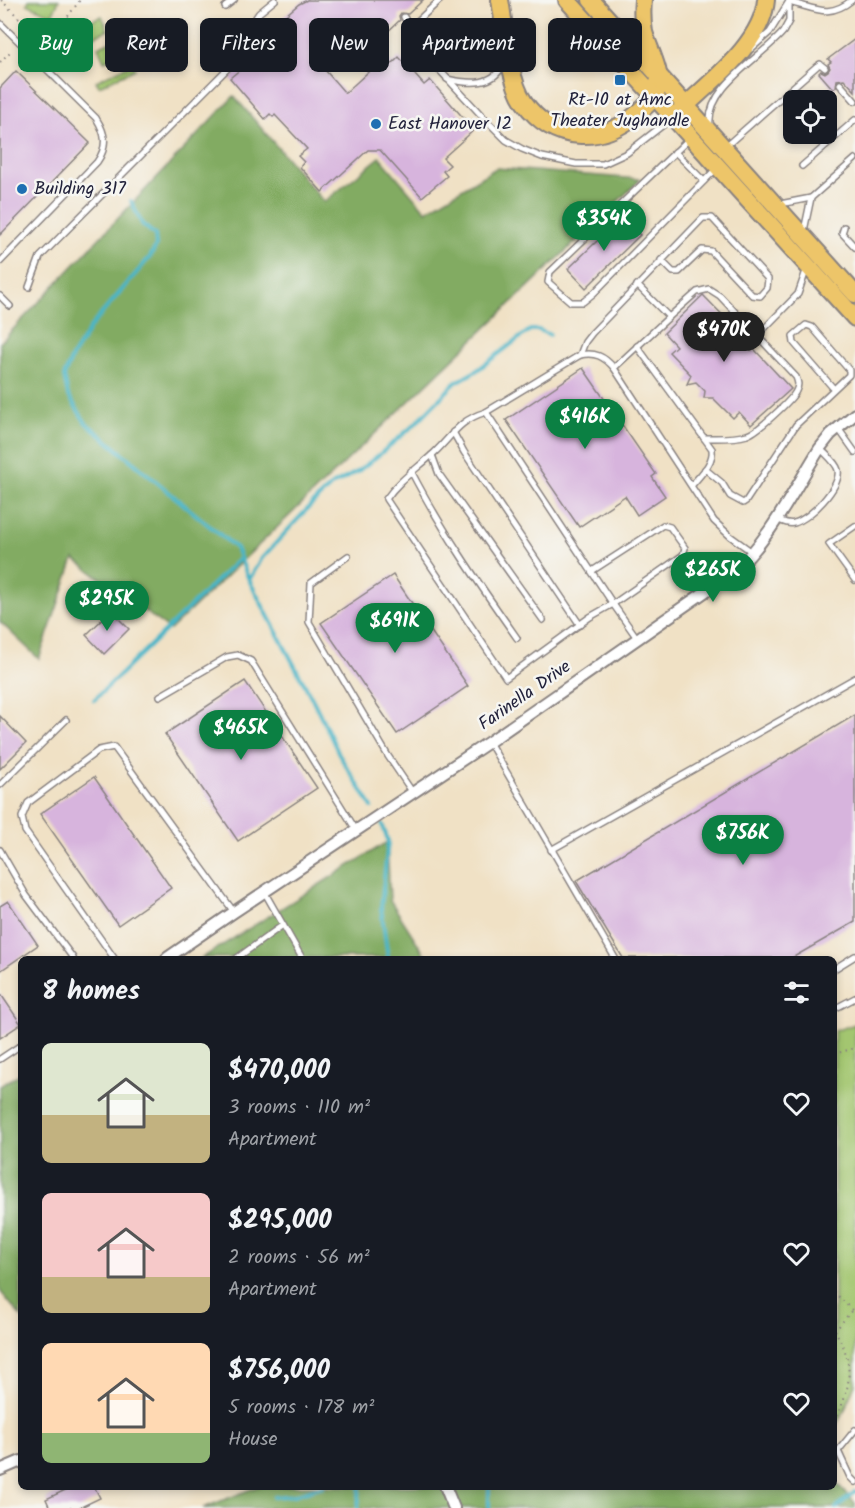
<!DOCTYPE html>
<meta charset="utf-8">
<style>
body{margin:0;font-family:Kalam,sans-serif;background:#20242c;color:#f1f3f6;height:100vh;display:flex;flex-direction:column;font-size:22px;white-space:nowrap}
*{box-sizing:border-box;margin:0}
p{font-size:20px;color:#9ea1a6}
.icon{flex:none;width:33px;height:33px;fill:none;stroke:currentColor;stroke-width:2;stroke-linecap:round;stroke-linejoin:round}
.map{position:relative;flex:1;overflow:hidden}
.side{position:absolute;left:18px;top:956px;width:819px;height:534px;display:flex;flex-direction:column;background:#171b24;border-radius:9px;box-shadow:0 3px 9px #0003}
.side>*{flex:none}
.banner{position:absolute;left:18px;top:18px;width:819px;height:54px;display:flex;gap:12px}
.tools{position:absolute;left:783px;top:90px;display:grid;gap:12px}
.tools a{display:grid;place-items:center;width:54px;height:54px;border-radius:9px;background:#171b24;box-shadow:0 3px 9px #0003;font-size:30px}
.price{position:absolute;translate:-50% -51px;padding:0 14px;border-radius:21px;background:#0b8043;color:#fff;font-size:20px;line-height:39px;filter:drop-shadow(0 2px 3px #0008)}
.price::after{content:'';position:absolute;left:50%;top:36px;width:18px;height:14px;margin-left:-9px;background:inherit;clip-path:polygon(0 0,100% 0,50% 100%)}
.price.current{background:#222;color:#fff}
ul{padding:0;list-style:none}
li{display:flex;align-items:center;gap:18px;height:150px;padding:0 24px}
li span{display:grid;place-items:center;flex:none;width:168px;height:120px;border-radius:9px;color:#555}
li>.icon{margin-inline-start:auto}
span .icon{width:72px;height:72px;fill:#fffc;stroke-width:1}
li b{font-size:26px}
h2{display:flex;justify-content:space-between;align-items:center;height:72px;padding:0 24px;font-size:26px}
.pill{padding:0 21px;border-radius:9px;background:#171b24;box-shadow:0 3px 9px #0003;font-size:21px;line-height:54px}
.pill.current{background:#0b8043;color:#fff}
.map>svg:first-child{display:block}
.green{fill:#a3c670;stroke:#627456;stroke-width:1.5}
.forest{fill:#82ab62;stroke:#52664e;stroke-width:1.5}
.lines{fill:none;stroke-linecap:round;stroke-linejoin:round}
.stream{stroke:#49b5c7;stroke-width:4}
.building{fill:#d7b4dd}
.lane-casing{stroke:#898280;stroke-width:8}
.street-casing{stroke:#898280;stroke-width:14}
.primary-casing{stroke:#898280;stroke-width:20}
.path{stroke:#898280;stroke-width:2;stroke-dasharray:1.5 4.5;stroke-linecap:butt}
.lane{stroke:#fff;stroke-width:5}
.street{stroke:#fff;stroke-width:10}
.primary{stroke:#edc569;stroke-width:16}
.poi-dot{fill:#1f6fb2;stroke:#f6f6f2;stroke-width:2}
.labels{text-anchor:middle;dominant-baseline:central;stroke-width:5;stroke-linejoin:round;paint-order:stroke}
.poi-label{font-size:18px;fill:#22223b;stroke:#f6f6f2;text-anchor:start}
.street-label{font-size:18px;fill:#22223b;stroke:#f6f6f2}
</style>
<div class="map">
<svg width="855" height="1508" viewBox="0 0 855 1508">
<rect width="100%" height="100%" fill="#f6f6f2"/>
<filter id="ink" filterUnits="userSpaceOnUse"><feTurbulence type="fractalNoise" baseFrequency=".0167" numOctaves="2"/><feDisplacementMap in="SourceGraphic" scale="12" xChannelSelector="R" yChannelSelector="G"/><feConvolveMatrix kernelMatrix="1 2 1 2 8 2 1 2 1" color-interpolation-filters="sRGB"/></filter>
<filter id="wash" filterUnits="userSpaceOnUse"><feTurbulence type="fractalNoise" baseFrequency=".008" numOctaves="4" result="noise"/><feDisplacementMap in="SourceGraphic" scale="24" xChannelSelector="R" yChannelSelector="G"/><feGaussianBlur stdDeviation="1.35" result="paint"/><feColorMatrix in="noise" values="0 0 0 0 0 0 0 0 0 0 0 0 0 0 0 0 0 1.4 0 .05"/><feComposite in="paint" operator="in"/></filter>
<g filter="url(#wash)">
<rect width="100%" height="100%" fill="#f0e1c5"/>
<g class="green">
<path d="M29,0H59L52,15L27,4Z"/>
<path d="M102,16L108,30L78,43L72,28Z"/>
<path d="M127,34L134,49L104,61L98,47Z"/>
<path d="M133,63L135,69L99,86L96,81Z"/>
<path d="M855,1024V1383L845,1410L834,1428V1031Z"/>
</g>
<g class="forest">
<path d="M234,96L324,202L380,157L426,211L496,168L641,179L170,630L74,559L39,659L0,622V343Z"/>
<path d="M387,842L390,900L427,958H202Z"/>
<path d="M21,1073V1317L0,1291V1086Z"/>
<path d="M259,1486H839L855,1503V1508H203Z"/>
</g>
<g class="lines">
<g class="stream">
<path d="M131,201L142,224L155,235L156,246L150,257L92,325L73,355L64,376L68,395L86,423L236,548L249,580L316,706L341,758L372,807"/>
<path d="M249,580L262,558L311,505L332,485L357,472L380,454L414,425L455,383L476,371L530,330H539L550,335"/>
<path d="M94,700L240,558"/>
<path d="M382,824L388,841L381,908L388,958"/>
<path d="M489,1486V1508"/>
<path d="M274,1497L294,1495L323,1486"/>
<path d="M358,1508L360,1486"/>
<path d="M836,1508L855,1492"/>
</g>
</g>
<g id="blocks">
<g class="building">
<path d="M307,0H423L408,14L401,13L399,16L400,20L383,36L340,57L325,70L345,93L377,64L378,66L386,58L392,64L399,57L424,85L430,80L474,130L443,158L450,165L443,171L447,176L422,197L380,150H368L322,192L300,167L304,162L298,156L307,149L275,115L273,117L270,114L265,119L230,78L262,51L254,42L299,4Z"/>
<path d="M855,39V91L844,79L837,80L836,87L833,89L819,73L821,71L825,73L828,71L830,68L828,64L831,62L828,59Z"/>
<path d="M16,71L90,143L0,235V88Z"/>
<path d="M622,217L640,235L586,288L568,269Z"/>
<path d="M703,295L741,334L737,337L751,351L754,349L791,389L751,425L739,412L733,418L713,398H704L705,391L696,382L687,384L691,375L669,352L676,346L664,333Z"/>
<path d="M583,368L656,474L652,477L665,496L637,515L625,496L579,527L506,420Z"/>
<path d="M393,575L468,686L397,734L321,623Z"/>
<path d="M111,611L129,629L104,654L86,635Z"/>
<path d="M245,681L317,788L238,841L165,734Z"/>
<path d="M855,715V922L792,958H623L576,881Z"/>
<path d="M0,716L26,743L0,769Z"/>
<path d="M94,777L171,888L118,925L40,814Z"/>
<path d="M8,901L38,945L0,971V906Z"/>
<path d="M0,993L21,1024L0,1038Z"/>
<path d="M74,1486H94L100,1498L79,1508H50L46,1499Z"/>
</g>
</g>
</g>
<g filter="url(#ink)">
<use href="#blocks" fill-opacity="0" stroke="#898280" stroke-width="1.5"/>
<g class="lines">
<defs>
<g id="lane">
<path d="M440,0L410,28L420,49L483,117L506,140L522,149L542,157L576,164H603L627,153L672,118"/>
<path d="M789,2C815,8 829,19 852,0"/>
<path d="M225,7L234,0"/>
<path d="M404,17L410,28"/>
<path d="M0,23L96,118C106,134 108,146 97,162L0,262"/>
<path d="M751,49L770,32L788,3"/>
<path d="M447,79C469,84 496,87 504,61"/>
<path d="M840,84L855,101"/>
<path d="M710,125C706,87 761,58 783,32L789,21V0"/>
<path d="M689,139L550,272L548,282L571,302H583L594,293L717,168"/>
<path d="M726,146L817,66L820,64L825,68"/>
<path d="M675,152L704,181"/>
<path d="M802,166L855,120"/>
<path d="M811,198L855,159"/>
<path d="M780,204L811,198L804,231"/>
<path d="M844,227L842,233L855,247"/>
<path d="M29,287L40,257L236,60L245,47V33L259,13L275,0"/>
<path d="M0,296L10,306"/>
<path d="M669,317L697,292L709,289L720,296L796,377C798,382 799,385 796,391C792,400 756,433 747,435C734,439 718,438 704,438"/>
<path d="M758,335L798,294L807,268"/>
<path d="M637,346L712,449C714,463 700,475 692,485"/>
<path d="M580,355L585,342L592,333L703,218H712L768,279L767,288L760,296L752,295L711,251L702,250L679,272H673L661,260"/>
<path d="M614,368L669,317L637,285"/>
<path d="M486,412L613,604L683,555L685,548L670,527L663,525L592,571"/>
<path d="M838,428L855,452"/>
<path d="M453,432L464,452L580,625"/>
<path d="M432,455L439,474L543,620"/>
<path d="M705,469L722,483L730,496L743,503L746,501L796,425L849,375V370L812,327L806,325L793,336L794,343L834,389"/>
<path d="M411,471C441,529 479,584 517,638"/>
<path d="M776,519C782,521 788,525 794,523C810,519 841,487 838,470C836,462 825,454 820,448"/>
<path d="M855,526L829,544L855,580"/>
<path d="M348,556L311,583L309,622L388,756L413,793"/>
<path d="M637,638L613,604L590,617L506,678L386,499C400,479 417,469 434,453C453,435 459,420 486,412L580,355C595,352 604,356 614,368L714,521L730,536L752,552"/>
<path d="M160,696L227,657L238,655L251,661L356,830"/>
<path d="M489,742L615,958"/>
<path d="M0,785L66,720"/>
<path d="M0,850L26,895L73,958"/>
<path d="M551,850L855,678"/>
<path d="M265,893L302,958"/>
<path d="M114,958L25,831L22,817L28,803L99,750L114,747L234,912"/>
<path d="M237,958L283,925"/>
<path d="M834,969L855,956"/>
<path d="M834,1009L855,998"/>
<path d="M0,1059L21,1045"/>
<path d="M838,1451L850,1477L855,1482"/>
<path d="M834,1452L838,1451L855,1430"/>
</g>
<g id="street">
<path d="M167,958L234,912L489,742L732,573C770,540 793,491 820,448L831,434L855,414"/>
<path d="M0,1470L21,1461"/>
<path d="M445,1486L454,1508"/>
</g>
<g id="primary">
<path d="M500,0C505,28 508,79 524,102C553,143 602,145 638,113C646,106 655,99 658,88C663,74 648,47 644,32C642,21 642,11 643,0"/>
<path d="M567,0L855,318"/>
<path d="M591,0L855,294"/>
<path d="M678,113C708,83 762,45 766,0"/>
</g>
</defs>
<use href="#lane" class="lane-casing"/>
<use href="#street" class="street-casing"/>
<use href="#primary" class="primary-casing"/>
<g class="path">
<path d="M1,0L40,39"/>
<path d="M35,42L63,23L80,0"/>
<path d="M0,62L12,50"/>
<path d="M834,1054L855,1048"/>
<path d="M834,1292L855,1313"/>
<path d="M834,1330C854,1357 853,1391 834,1419"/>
<path d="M835,1331L852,1310"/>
</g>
<use href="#lane" class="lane"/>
<use href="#street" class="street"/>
<use href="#primary" class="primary"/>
</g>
</g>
<g class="poi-dot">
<rect x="614" y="74" width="12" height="12" rx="3"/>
<circle cx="376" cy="124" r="6"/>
<circle cx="22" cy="189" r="6"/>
</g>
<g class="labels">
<g class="poi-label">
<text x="620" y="100" text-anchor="middle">Rt-10 at Amc<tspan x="620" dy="21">Theater Jughandle</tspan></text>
<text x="388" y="124">East Hanover 12</text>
<text x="34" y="189">Building 317</text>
</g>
<g class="street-label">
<text transform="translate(525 696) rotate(-35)">Farinella Drive</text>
</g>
</g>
</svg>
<div class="tools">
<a><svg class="icon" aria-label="locate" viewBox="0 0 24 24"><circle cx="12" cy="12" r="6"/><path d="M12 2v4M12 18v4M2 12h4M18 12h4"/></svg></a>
</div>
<b class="price" style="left:604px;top:252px">$354K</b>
<b class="price current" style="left:724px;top:363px">$470K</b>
<b class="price" style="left:585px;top:450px">$416K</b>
<b class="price" style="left:713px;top:603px">$265K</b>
<b class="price" style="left:107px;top:632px">$295K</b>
<b class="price" style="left:395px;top:654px">$691K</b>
<b class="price" style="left:241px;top:761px">$465K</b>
<b class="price" style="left:743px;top:866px">$756K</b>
<div class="banner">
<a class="pill current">Buy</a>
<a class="pill">Rent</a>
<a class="pill">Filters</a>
<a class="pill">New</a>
<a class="pill">Apartment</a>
<a class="pill">House</a>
</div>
<section class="side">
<h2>8 homes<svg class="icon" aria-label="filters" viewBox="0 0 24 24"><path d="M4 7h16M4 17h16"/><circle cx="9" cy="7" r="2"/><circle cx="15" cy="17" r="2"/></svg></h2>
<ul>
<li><span style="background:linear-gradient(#dfe7d0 60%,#c2b280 0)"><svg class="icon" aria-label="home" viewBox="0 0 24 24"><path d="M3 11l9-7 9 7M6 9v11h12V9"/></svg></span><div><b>$470,000</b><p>3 rooms · 110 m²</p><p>Apartment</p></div><svg class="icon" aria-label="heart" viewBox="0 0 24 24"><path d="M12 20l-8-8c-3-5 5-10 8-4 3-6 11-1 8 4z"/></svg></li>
<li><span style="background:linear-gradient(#f6c9c9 70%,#c2b280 0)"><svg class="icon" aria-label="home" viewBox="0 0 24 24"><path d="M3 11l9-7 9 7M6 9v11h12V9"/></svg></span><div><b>$295,000</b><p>2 rooms · 56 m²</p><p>Apartment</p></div><svg class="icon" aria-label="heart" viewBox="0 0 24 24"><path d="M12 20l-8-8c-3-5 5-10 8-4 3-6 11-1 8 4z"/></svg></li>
<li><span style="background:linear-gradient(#ffd9b3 75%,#8fb573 0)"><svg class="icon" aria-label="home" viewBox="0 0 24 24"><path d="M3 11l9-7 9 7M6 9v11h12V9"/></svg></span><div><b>$756,000</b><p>5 rooms · 178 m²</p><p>House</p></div><svg class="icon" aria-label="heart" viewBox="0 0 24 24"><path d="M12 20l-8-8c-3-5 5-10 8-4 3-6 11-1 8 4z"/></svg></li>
</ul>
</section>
</div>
